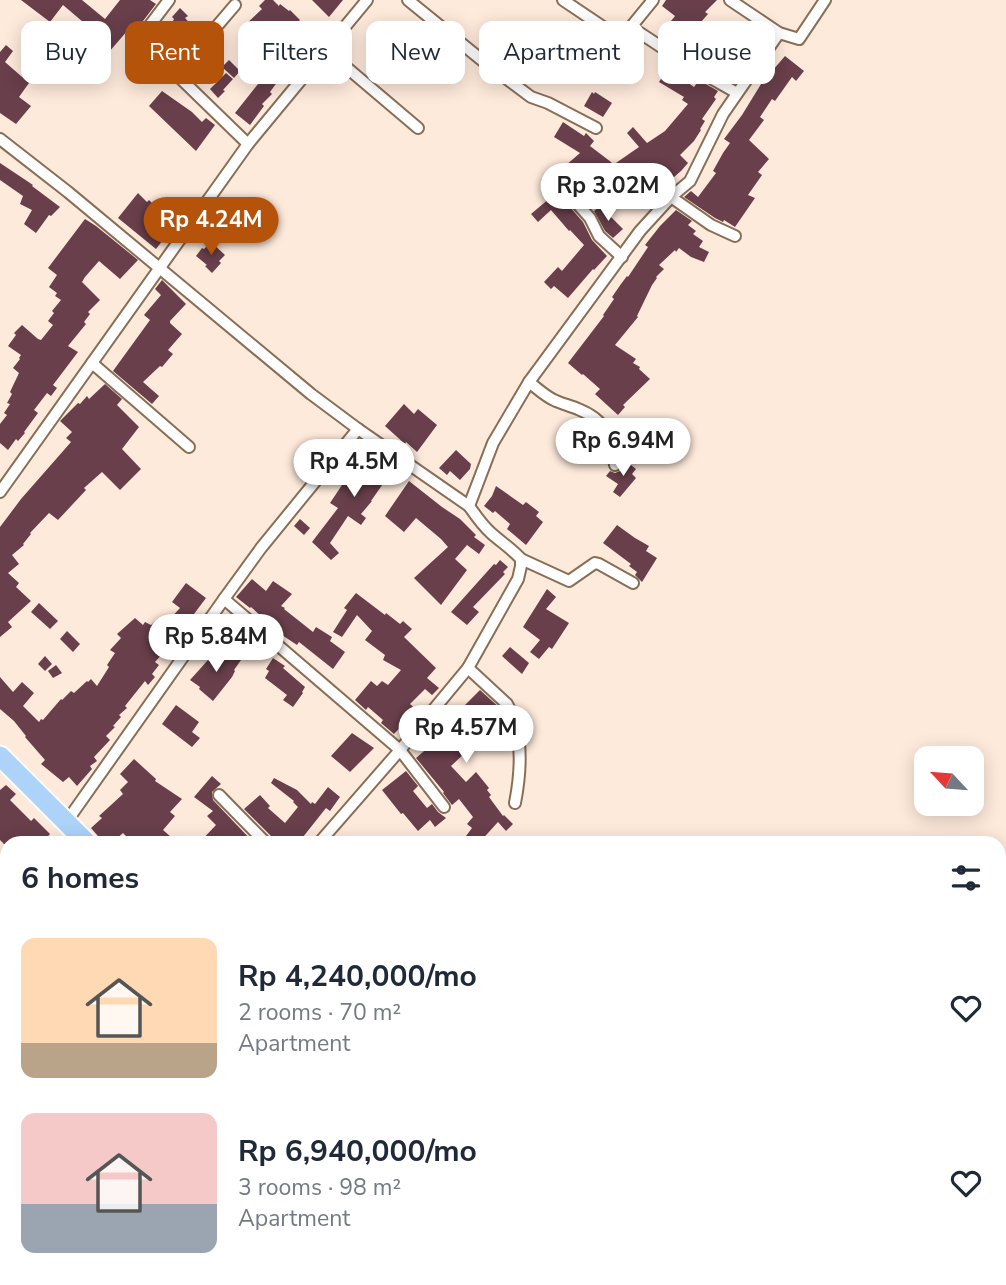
<!DOCTYPE html>
<meta charset="utf-8">
<style>
body{margin:0;font-family:"Nunito Sans",sans-serif;background:#f2f2f3;color:#1f2937;height:100vh;display:flex;flex-direction:column;font-size:26px;white-space:nowrap}
*{box-sizing:border-box;margin:0}
p{font-size:23px;color:#747a83}
.icon{flex:none;width:38px;height:38px;fill:none;stroke:currentColor;stroke-width:2;stroke-linecap:round;stroke-linejoin:round}
.map{position:relative;flex:1;overflow:hidden}
.side{position:absolute;left:0px;top:836px;width:1006px;height:450px;display:flex;flex-direction:column;background:#fff;border-radius:21px 21px 0 0;box-shadow:0 4px 18px #0003}
.side>*{flex:none}
.hud{position:absolute;left:21px;top:21px;width:964px;height:63px;display:flex;gap:14px}
.needle{width:46px;rotate:296deg}
.buttons{position:absolute;left:914px;top:746px;display:grid;gap:14px}
.buttons a{display:grid;place-items:center;width:70px;height:70px;border-radius:14px;background:#fff;box-shadow:0 4px 18px #0003;font-size:35px}
.price{position:absolute;translate:-50% -60px;padding:0 16px;border-radius:24px;background:#fff;color:#222;font-size:23px;line-height:46px;filter:drop-shadow(0 2px 4px #0008)}
.price::after{content:'';position:absolute;left:50%;top:42px;width:21px;height:16px;margin-left:-10px;background:inherit;clip-path:polygon(0 0,100% 0,50% 100%)}
.price.current{background:#b45309;color:#fff}
ul{padding:0;list-style:none}
li{display:flex;align-items:center;gap:21px;height:175px;padding:0 21px}
li span{display:grid;place-items:center;flex:none;width:196px;height:140px;border-radius:14px;color:#555}
li>.icon{margin-inline-start:auto}
span .icon{width:84px;height:84px;fill:#fffc;stroke-width:1}
li b{font-size:30px}
h2{display:flex;justify-content:space-between;align-items:center;height:84px;padding:0 21px;font-size:30px}
.tag{padding:0 24px;border-radius:14px;background:#fff;box-shadow:0 4px 18px #0003;font-size:24px;line-height:63px}
.tag.current{background:#b45309;color:#fff}
.map>svg:first-child{display:block}
.building{fill:#683f4b}
.lines{fill:none;stroke-linecap:round;stroke-linejoin:round}
.street-casing{stroke:#896e56;stroke-width:14}
.highway-casing{stroke:#fff;stroke-width:23}
.street{stroke:#fff;stroke-width:10}
.highway{stroke:#add3fb;stroke-width:19}
</style>
<div class="map">
<svg width="1006" height="1285" viewBox="0 0 1006 1285">
<rect width="100%" height="100%" fill="#feeadb"/>
<g class="building">
<path d="M21,0H82L105,19L120,0H150L156,4L133,34L128,30L109,52L99,43L103,39L63,5L50,22Z"/>
<path d="M265,0H273L279,6L280,4L289,11L290,10L300,20L299,21L310,33L292,50L293,51L275,68L280,73L275,78L278,81L270,92L272,94L262,104L264,106L250,125L235,113L262,79L251,67L268,49L254,32L252,33L245,25L262,9L259,6Z"/>
<path d="M312,0H343L329,17Z"/>
<path d="M666,0H717L705,12L708,14L701,22L727,40L739,21L747,26L744,31L756,39L750,48L752,50L740,66L737,64L725,77L697,61L695,60L700,52L678,35L677,37L667,29L673,22L671,21L675,16L662,6Z"/>
<path d="M180,8L188,16L185,18L200,34L195,39L173,21L174,19L172,17Z"/>
<path d="M6,45L13,51L5,62L29,83L19,97L31,106L16,124L0,113V52Z"/>
<path d="M141,53L144,54L159,69L149,79L136,67L139,64L134,60Z"/>
<path d="M785,56L804,71L796,81L792,77L775,101L772,99L760,117L764,120L749,140L769,159L758,172L762,175L748,195L755,198L735,227L724,220L723,222L715,218L684,197L691,191L698,197L716,173L713,171L723,153L730,143L724,139L742,115L766,76L767,77Z"/>
<path d="M229,60L240,71L234,78L222,67Z"/>
<path d="M671,63L679,68L676,74L694,87L699,80L718,91L714,97L716,99L702,119L705,121L700,129L701,130L694,141L680,155L688,163L681,171L659,190L650,182L637,195L639,198L632,205L609,178L603,167L583,179L590,187L580,195L564,177L557,173L580,153L554,137L563,122L584,136L586,133L594,141L590,146L611,162L613,165L639,147L627,133L633,127L647,143L665,131L688,104L682,100L684,97L659,82Z"/>
<path d="M226,73L233,79L223,90L225,91L218,98L210,89Z"/>
<path d="M162,91L192,112L202,122L206,118L215,125L196,151L149,106Z"/>
<path d="M592,92L594,94L595,92L612,103L603,117L584,106Z"/>
<path d="M0,163L33,185L32,186L60,207L51,216L49,215L36,233L24,224L32,210L20,204L23,196L0,180Z"/>
<path d="M554,189L583,222L592,240L607,256L594,270L593,269L568,298L554,286L551,289L544,282L558,267L562,271L584,245L570,230L569,231L551,210L538,222L531,214L550,198L548,195Z"/>
<path d="M138,193L147,202L149,200L166,217L164,220L173,227L156,249L118,218Z"/>
<path d="M600,206L623,229L613,238L605,231L594,211Z"/>
<path d="M676,210L692,221L688,225L696,231L693,234L703,241L699,247L709,252L704,262L691,257L679,248L676,252L675,250L659,265L664,269L656,277L657,278L652,285L637,316L638,317L615,345L636,359L633,363L640,367L639,369L650,379L623,405L625,407L618,415L595,394L600,389L583,374L582,375L568,363L604,316L603,315L614,299L612,297L621,284L627,276L628,277L648,247L645,245L660,226Z"/>
<path d="M85,219L96,226L138,260L120,279L99,261L85,277L82,282L100,300L88,312L90,314L84,322L86,324L68,346L78,352L53,385L57,388L51,396L47,393L34,410L38,413L24,432L25,433L18,441L16,439L8,450L0,443V424L7,415L4,413L10,404L7,403L12,394L10,392L19,373L13,368L20,359L19,358L21,355L8,346L16,335L14,333L22,325L38,339L41,340L53,325L48,321L54,313L52,311L61,300L55,296L57,293L49,287L57,275L48,268Z"/>
<path d="M211,242L225,255L219,261L221,263L212,273L205,266L207,265L196,256L202,248L204,249Z"/>
<path d="M162,280L186,304L170,321V323L182,334L168,350L173,354L162,367L160,366L143,382L159,396L152,404L113,371L150,320L144,315L161,295L155,289Z"/>
<path d="M105,384L122,399L117,405L139,427L122,449L141,469L120,490L102,472L84,488L86,490L58,520L49,513L30,533L31,534L23,544L24,545L12,555L19,564L8,573L19,583L16,587L31,601L8,622L12,627L0,637V527L21,499L71,442L66,438L72,432L60,421L78,403L80,404L87,396L89,399Z"/>
<path d="M404,404L414,414L418,409L437,425L417,452L406,442L405,444L385,426Z"/>
<path d="M456,450L471,464L470,469L460,480L450,471L447,475L439,468Z"/>
<path d="M367,451L384,462L385,461L397,472L390,480L387,478L371,501H372L361,514L366,518L361,525L348,516L330,543L339,553L331,560L312,542L338,508L330,503L342,485L358,467L355,464Z"/>
<path d="M622,458L636,469L632,474L636,478L620,497L613,492L618,484L606,476L610,471L615,473L620,471L622,467Z"/>
<path d="M409,481L442,507L460,519L476,535L474,537L485,545L479,554L467,545L455,559L467,570L441,605L414,578L448,547L441,539L416,518L404,532L385,516Z"/>
<path d="M496,486L523,505L526,502L539,512L536,516L543,522L526,545L507,529L510,524L495,511L493,513L484,506L492,496Z"/>
<path d="M300,519L310,528L304,535L294,526Z"/>
<path d="M617,525L635,538L649,546L646,551L657,558L642,582L635,575L637,572L629,566L631,564L603,543Z"/>
<path d="M500,560L508,567L503,572L505,574L473,607L479,612L467,625L451,612L494,564L496,565Z"/>
<path d="M252,579L266,591L273,581L292,594L281,606L285,608L284,609L313,632L316,627L332,637L330,641L345,652L333,669L299,642L297,645L273,629L274,628L251,607L250,608L236,597Z"/>
<path d="M186,583L206,598L191,618L194,621L173,647L170,645L155,662L159,665L152,674L155,677L148,685L145,681L125,706L127,708L119,715L121,717L113,726L115,727L106,736L110,740L94,757L97,761L90,766L92,769L77,786L69,777L63,782L41,764L45,760L25,737L26,736L14,721L0,709V677L13,692L22,682L34,693L23,706L39,722L41,719L43,720L61,699L62,700L71,691L74,693L87,681L88,682L91,679L97,686L109,667L107,665L115,653L110,650L121,638L117,634L135,618L143,625L145,622L151,625L159,618L166,623L180,608L172,602Z"/>
<path d="M547,589L556,597L546,609L569,623L552,649L549,647L539,659L530,652L540,640L523,627Z"/>
<path d="M356,593L385,615L386,613L400,624L403,621L412,629L404,637L436,668L427,678L439,688L432,695L425,689L410,704L417,710L394,734L381,723L383,720L368,707L366,710L355,700L371,681L377,686L382,681L388,685L401,670L383,660L385,655L365,640L372,631L357,615L342,637L333,632L347,610L344,608Z"/>
<path d="M39,603L58,621L50,629L31,612Z"/>
<path d="M67,631L80,644L73,652L60,639Z"/>
<path d="M224,647L241,660L234,670L235,671L232,677L213,701L199,689L200,687L190,680L208,660L212,663Z"/>
<path d="M510,647L529,663L522,674L502,656Z"/>
<path d="M45,656L52,664L45,671L38,664Z"/>
<path d="M273,658L285,666L283,668L305,687L302,692L303,693L293,707L283,700L287,695L265,678L269,671L266,669Z"/>
<path d="M56,665L62,673L53,678L48,671Z"/>
<path d="M480,690L501,709V710L492,718L500,725L493,733L494,734L468,754L466,752L451,766L466,782L476,772L489,788L487,790L491,795L489,797L503,816L504,815L513,824L506,831L498,822L478,844H460L472,828L467,824L473,817L459,799L452,805L443,793L444,792L416,758L437,740L433,736L462,711L461,709Z"/>
<path d="M176,705L199,722L192,732L200,738L192,747L162,724Z"/>
<path d="M352,733L374,748L350,772L331,756Z"/>
<path d="M134,759L156,779L155,781L182,799L170,812L175,816L163,830L179,844H134L123,833L115,840L111,836L104,843L91,828L102,818L99,816L123,794L120,790L128,782L120,774Z"/>
<path d="M406,771L418,786L413,791L427,808L432,804L438,812L446,818L435,827L430,820L418,831L403,813L401,814L382,790Z"/>
<path d="M212,776L221,784L212,792L213,800L255,844H198L216,825L207,816L213,811L194,797Z"/>
<path d="M274,778L297,790L311,804L312,802L315,804L328,787L340,797L330,811L326,808L299,842L296,838L293,841L291,839L285,844H275L273,838L244,809L260,795L270,806L268,808L285,823L298,807L293,802L294,801L271,783Z"/>
<path d="M6,785L16,794L10,800L31,821L34,818L50,834L41,844H4L0,840V790Z"/>
</g>
<g class="lines">
<defs>
<g id="street">
<path d="M169,0L144,33L143,40L147,46L248,144"/>
<path d="M408,0L483,61L531,97L548,103L596,128"/>
<path d="M563,0L612,33L623,36L626,33L653,0"/>
<path d="M730,0L779,33L799,39L825,0"/>
<path d="M631,27L693,68L737,93"/>
<path d="M326,50L418,128"/>
<path d="M176,74L235,5"/>
<path d="M0,139L68,192L311,394L358,429L469,506C476,516 482,525 491,533C501,542 512,549 521,559V566L518,579L468,668L400,750L318,844"/>
<path d="M558,182L590,218L599,236L622,257"/>
<path d="M671,197L711,225L735,236"/>
<path d="M92,363L189,447"/>
<path d="M529,382C538,389 546,397 556,401C563,404 571,406 578,409C606,420 612,437 615,465"/>
<path d="M0,492L248,144L367,0"/>
<path d="M469,506L493,443L529,382L640,231L671,197L690,181L723,114L779,33"/>
<path d="M521,559L569,581L592,565L595,563L599,564L633,583"/>
<path d="M224,599L400,750L444,807"/>
<path d="M468,668L507,704C524,733 521,772 515,803"/>
<path d="M219,795L267,844"/>
<path d="M67,821L224,599L261,548L358,429"/>
<path d="M0,977L7,983"/>
<path d="M0,1123L7,1122"/>
<path d="M0,1233L7,1224"/>
<path d="M133,1279L139,1285"/>
</g>
<g id="highway">
<path d="M0,756L88,844"/>
<path d="M596,1279L604,1285"/>
</g>
</defs>
<use href="#street" class="street-casing"/>
<use href="#highway" class="highway-casing"/>
<use href="#street" class="street"/>
<use href="#highway" class="highway"/>
</g>
</svg>
<div class="buttons">
<a><svg class="needle" viewBox="-14 -14 28 28"><path d="M0-13l5 13h-10z" fill="#e53935"/><path d="M0 13l5-13h-10z" fill="#747a83"/></svg></a>
</div>
<b class="price" style="left:608px;top:223px">Rp 3.02M</b>
<b class="price current" style="left:211px;top:257px">Rp 4.24M</b>
<b class="price" style="left:623px;top:478px">Rp 6.94M</b>
<b class="price" style="left:354px;top:499px">Rp 4.5M</b>
<b class="price" style="left:216px;top:674px">Rp 5.84M</b>
<b class="price" style="left:466px;top:765px">Rp 4.57M</b>
<div class="hud">
<a class="tag">Buy</a>
<a class="tag current">Rent</a>
<a class="tag">Filters</a>
<a class="tag">New</a>
<a class="tag">Apartment</a>
<a class="tag">House</a>
</div>
<section class="side">
<h2>6 homes<svg class="icon" aria-label="filters" viewBox="0 0 24 24"><path d="M4 7h16M4 17h16"/><circle cx="9" cy="7" r="2"/><circle cx="15" cy="17" r="2"/></svg></h2>
<ul>
<li><span style="background:linear-gradient(#ffd9b3 75%,#b9a48a 0)"><svg class="icon" aria-label="home" viewBox="0 0 24 24"><path d="M3 11l9-7 9 7M6 9v11h12V9"/></svg></span><div><b>Rp 4,240,000/mo</b><p>2 rooms · 70 m²</p><p>Apartment</p></div><svg class="icon" aria-label="heart" viewBox="0 0 24 24"><path d="M12 20l-8-8c-3-5 5-10 8-4 3-6 11-1 8 4z"/></svg></li>
<li><span style="background:linear-gradient(#f6c9c9 65%,#9aa5b1 0)"><svg class="icon" aria-label="home" viewBox="0 0 24 24"><path d="M3 11l9-7 9 7M6 9v11h12V9"/></svg></span><div><b>Rp 6,940,000/mo</b><p>3 rooms · 98 m²</p><p>Apartment</p></div><svg class="icon" aria-label="heart" viewBox="0 0 24 24"><path d="M12 20l-8-8c-3-5 5-10 8-4 3-6 11-1 8 4z"/></svg></li>
</ul>
</section>
</div>
